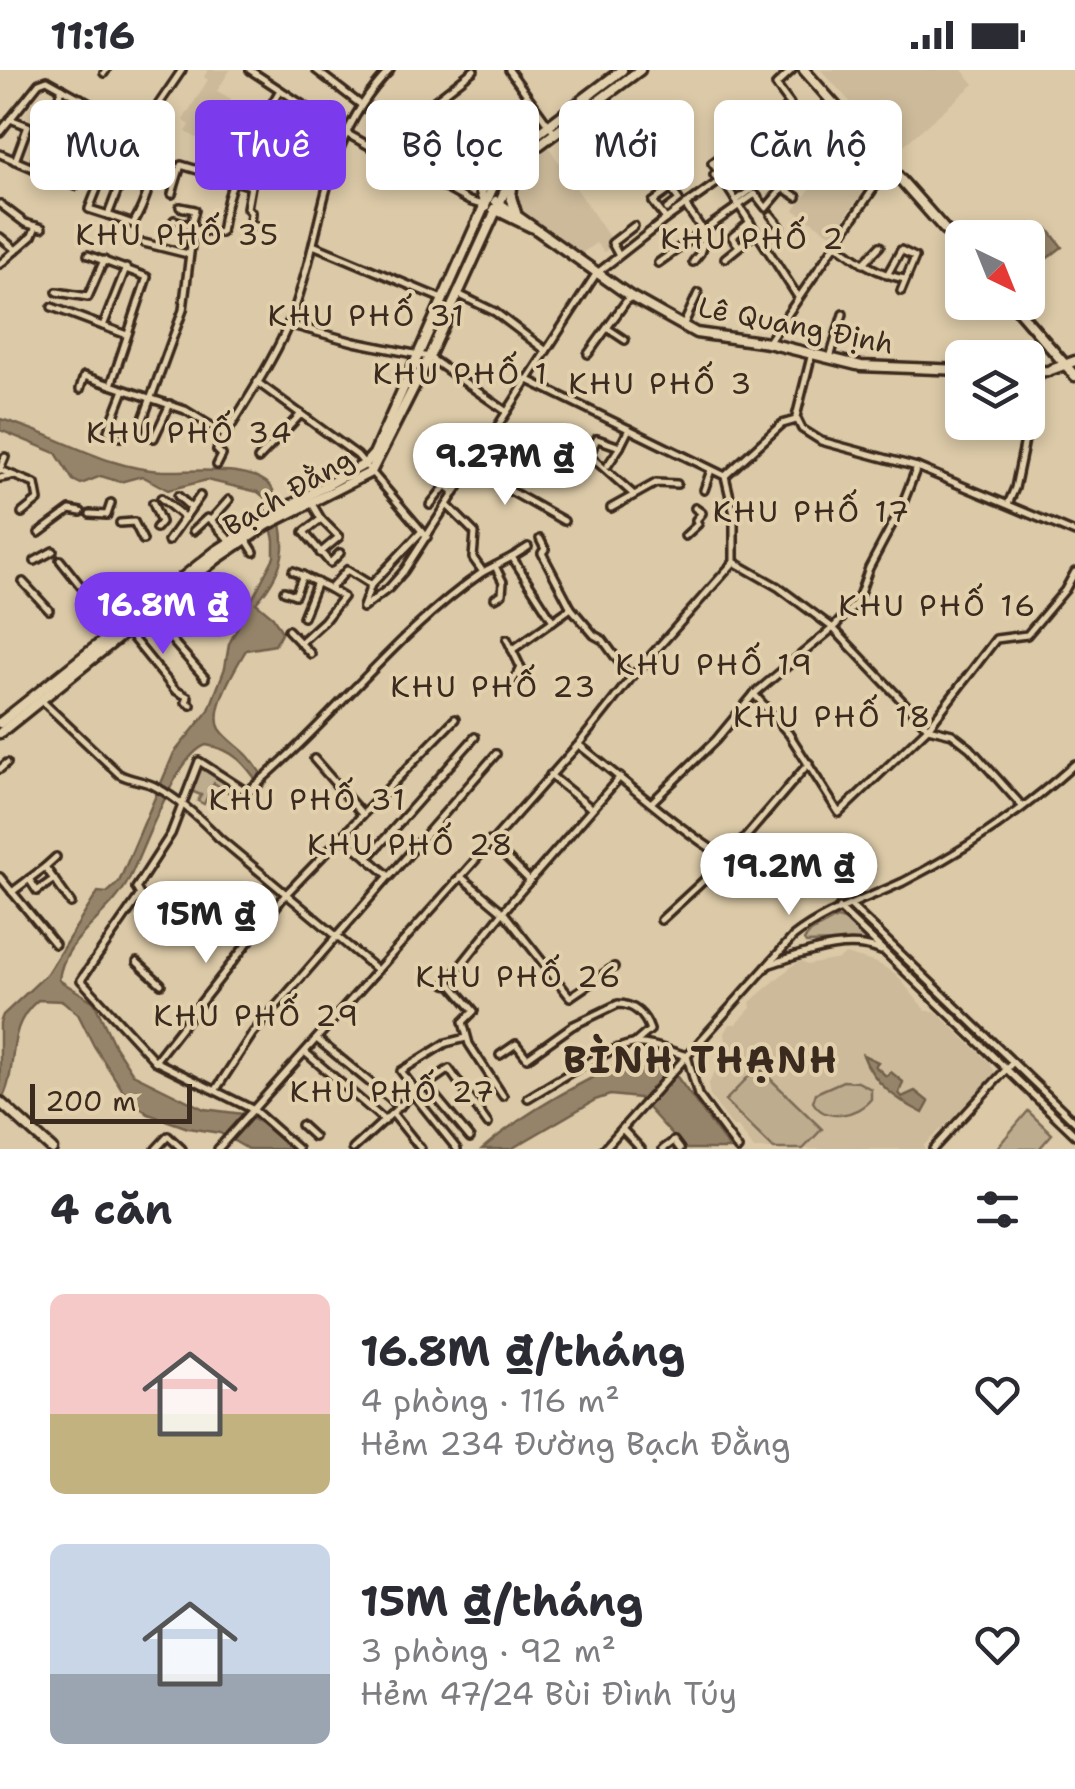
<!DOCTYPE html>
<html lang="vi">
<meta charset="utf-8">
<style>
body{margin:0;font-family:"Shantell Sans",sans-serif;background:#f2f2f3;color:#2b2b33;height:100vh;display:flex;flex-direction:column;font-size:38px;white-space:nowrap}
*{box-sizing:border-box;margin:0}
p{font-size:32px;color:#7c7c81}
.icon{flex:none;width:55px;height:55px;fill:none;stroke:currentColor;stroke-width:2;stroke-linecap:round;stroke-linejoin:round}
.map{position:relative;height:1079px;overflow:hidden}
.drawer{display:flex;flex-direction:column;background:#fff;flex:1}
.drawer>*{flex:none}
.hud{position:absolute;left:30px;top:30px;width:1015px;height:90px;display:flex;gap:20px}
.needle{width:65px;rotate:137deg}
.buttons{position:absolute;left:945px;top:150px;display:grid;gap:20px}
.buttons a{display:grid;place-items:center;width:100px;height:100px;border-radius:15px;background:#fff;box-shadow:0 5px 15px #0003;font-size:50px}
.scale{position:absolute;left:30px;bottom:25px;width:162px;box-sizing:border-box;padding-left:10px;border:5px solid #3b2a1e;border-top:0;font-size:28px;line-height:35px;white-space:nowrap;color:#3b2a1e;-webkit-text-stroke:8px #e2d0ad;paint-order:stroke}
.price{position:absolute;translate:-50% -85px;padding:0 22px;border-radius:35px;background:#fff;color:#222;font-size:32px;line-height:65px;filter:drop-shadow(0 2px 5px #0008)}
.price::after{content:'';position:absolute;left:50%;top:60px;width:30px;height:22px;margin-left:-15px;background:inherit;clip-path:polygon(0 0,100% 0,50% 100%)}
.price.current{background:#7c3aed;color:#fff}
ul{padding:0;list-style:none}
li{display:flex;align-items:center;gap:30px;height:250px;padding:0 50px}
li span{display:grid;place-items:center;flex:none;width:280px;height:200px;border-radius:15px;color:#555}
li>.icon{margin-inline-start:auto}
span .icon{width:120px;height:120px;fill:#fffc;stroke-width:1}
li b{font-size:42px}
h2{display:flex;justify-content:space-between;align-items:center;height:120px;padding:0 50px;font-size:42px}
.pill{padding:0 35px;border-radius:15px;background:#fff;box-shadow:0 5px 15px #0003;font-size:35px;line-height:90px}
.pill.current{background:#7c3aed;color:#fff}
.status{display:flex;justify-content:space-between;align-items:center;height:70px;padding:0 50px;background:#fff;direction:ltr}
.status svg{height:28px;fill:currentColor}
.map>svg:first-child{display:block}
.built{fill:#ccba9a}
.green{fill:#beac8e;stroke:#7c6b56;stroke-width:2.5}
.water{fill:#96846b;stroke:#72604c;stroke-width:2.5}
.lines{fill:none;stroke-linecap:round;stroke-linejoin:round}
.minor-casing{stroke:#3b2a1e;stroke-width:12}
.major-casing{stroke:#3b2a1e;stroke-width:15}
.minor{stroke:#e2d0ad;stroke-width:5}
.major{stroke:#e2d0ad;stroke-width:8}
.labels{text-anchor:middle;dominant-baseline:central;stroke-width:8;stroke-linejoin:round;paint-order:stroke}
.street-label{font-size:28px;fill:#3b2a1e;stroke:#e2d0ad}
.neighbourhood-label{font-size:30px;letter-spacing:2.5px;fill:#3b2a1e;stroke:#e2d0ad}
.district-label{font-size:38px;font-weight:bold;letter-spacing:2.5px;fill:#3b2a1e;stroke:#e2d0ad}
</style>
<div class="status"><b>11:16</b><svg viewBox="0 0 49 12"><path d="M0 12V9h3v3zM5 12V6h3v6zM10 12V3h3v9zM15 12V0h3v12zM26 1h20v11H26zM47 4h2v5h-2z"/></svg></div>
<div class="map">
<svg width="1075" height="1079" viewBox="0 0 1075 1079">
<rect width="100%" height="100%" fill="#dbc9a7"/>
<filter id="ink" filterUnits="userSpaceOnUse"><feTurbulence type="fractalNoise" baseFrequency=".01" numOctaves="2"/><feDisplacementMap in="SourceGraphic" scale="20" xChannelSelector="R" yChannelSelector="G"/><feConvolveMatrix kernelMatrix="1 2 1 2 8 2 1 2 1" color-interpolation-filters="sRGB"/></filter>
<g filter="url(#ink)">
<g class="built">
<path d="M208,0H230L217,21L231,29L205,73L186,62L190,55L183,50L208,10L204,7Z"/>
<path d="M821,0H962L974,14L896,82Z"/>
<path d="M850,67L879,100L832,165L794,140Z"/>
<path d="M548,76L611,170V177L604,182L596,173L578,186L526,146L518,136L514,126L522,94Z"/>
<path d="M845,884L877,893L896,904L926,941H935L989,992L995,1002L994,1009L924,1075V1079H754L738,1057H733L710,1026L708,1015L727,979L725,963L730,954H736L751,938L750,932L792,896L801,891L807,895L840,889Z"/>
</g>
<g class="green">
<path d="M201,694L247,726L242,731L214,713L204,734L198,731L201,725L191,721Z"/>
<path d="M837,848L848,851L868,871L806,873L804,870L811,862Z"/>
<path d="M758,997L822,1059L803,1079H774L725,1031Z"/>
<path d="M843,1011L858,1012L871,1019V1029C857,1046 825,1053 813,1032L816,1023Z"/>
<path d="M1028,1041L1052,1064L1039,1079H996Z"/>
</g>
<g class="water">
<path d="M1048,159L1062,177L1029,202L1028,174Z"/>
<path d="M0,349C55,363 104,399 163,401C191,402 258,393 273,420C286,469 292,492 256,533L273,547L282,562L275,575L246,580C236,597 209,640 220,659C227,670 240,677 248,686C255,694 261,704 267,712L262,718C246,695 234,679 206,675C177,684 144,778 129,809C111,846 63,867 59,910L94,932L114,975L133,1004L204,1039L243,1044L261,1053L293,1079H248L220,1063L188,1058L148,1044L127,1027L94,976L78,944L63,931L38,930C2,960 21,998 0,1033V953L3,945L46,905L98,822L107,823L119,812L174,683L209,640L225,598L229,574L274,487V470L264,427L258,422L207,410L168,420L142,406L120,412L101,406L81,414L73,410L56,383L0,360Z"/>
<path d="M863,985L878,992L875,996L886,1006L891,1002L903,1012L899,1023L902,1027L915,1021L929,1032L923,1043C897,1030 873,1013 863,985Z"/>
<path d="M630,989L669,996L730,1079H685L639,1028L610,1025L595,1030L511,1079H482C526,1041 578,1014 630,989Z"/>
</g>
<g class="lines">
<defs>
<g id="minor">
<path d="M250,0L344,62L469,131L485,136"/>
<path d="M316,0L360,34"/>
<path d="M509,0L555,64"/>
<path d="M104,3L106,0"/>
<path d="M10,49L28,56L15,91"/>
<path d="M774,49L790,34L776,15L792,0"/>
<path d="M148,50L162,61C157,91 149,128 133,154L108,145L128,93L152,102"/>
<path d="M277,53L294,63L308,38"/>
<path d="M797,56L817,83"/>
<path d="M401,57L474,0"/>
<path d="M0,62L39,13L47,10L117,49L129,42L148,50L182,0"/>
<path d="M777,70L798,100L786,120"/>
<path d="M0,84L75,116L97,54L104,43"/>
<path d="M33,98L62,18"/>
<path d="M52,106L81,28"/>
<path d="M722,109L798,227"/>
<path d="M719,111L714,105L718,101L712,93L748,67"/>
<path d="M774,112L797,127"/>
<path d="M172,124L181,95L251,116L247,138L251,142L250,155L256,156"/>
<path d="M736,131L752,119L749,114"/>
<path d="M0,134L25,153L42,158"/>
<path d="M685,135L706,165L700,183L693,192"/>
<path d="M180,137L195,140L191,155"/>
<path d="M108,145L89,139L118,66L117,49"/>
<path d="M666,149L653,132L671,119L679,130L667,139"/>
<path d="M174,150L192,156"/>
<path d="M0,167L16,180"/>
<path d="M762,171L780,156L771,145"/>
<path d="M834,172C857,190 876,204 905,209"/>
<path d="M144,173L188,184"/>
<path d="M313,175L442,229"/>
<path d="M739,176L732,167L750,152"/>
<path d="M618,184L612,173L634,156"/>
<path d="M88,185L147,207L111,315"/>
<path d="M725,188L757,162"/>
<path d="M658,193L755,124L766,138L783,118"/>
<path d="M0,194L32,166L36,156"/>
<path d="M863,194L880,176"/>
<path d="M887,205L901,180L915,187L901,221"/>
<path d="M57,222L88,227L104,190"/>
<path d="M458,224L495,242L545,280"/>
<path d="M52,237L127,265"/>
<path d="M288,254L354,272L429,287L504,340"/>
<path d="M103,256L126,198"/>
<path d="M683,256L698,223"/>
<path d="M607,258L625,270"/>
<path d="M768,273L889,96"/>
<path d="M812,283L796,347L802,359L821,371L917,397L1075,463"/>
<path d="M588,284L630,226"/>
<path d="M830,288L843,244"/>
<path d="M526,309L725,406"/>
<path d="M257,312L357,385L427,467"/>
<path d="M80,319L84,306L185,340L226,365"/>
<path d="M629,359L620,377L597,369L589,385L633,424"/>
<path d="M139,360L183,240L193,159L221,163C228,106 252,69 280,20"/>
<path d="M120,367L108,361L124,320"/>
<path d="M154,368L170,334"/>
<path d="M479,384L505,411L507,419L564,451"/>
<path d="M258,389L301,344"/>
<path d="M217,395L222,385L217,380C242,336 274,292 292,246C325,158 320,72 390,0"/>
<path d="M608,395L620,377"/>
<path d="M0,399L5,387"/>
<path d="M0,400L35,414L38,430L22,443"/>
<path d="M725,406L782,354L796,350"/>
<path d="M0,408L11,406"/>
<path d="M704,420L711,400"/>
<path d="M178,426L191,438"/>
<path d="M161,428L185,448"/>
<path d="M229,430L211,450L231,472"/>
<path d="M311,432L321,449L339,467L320,483"/>
<path d="M153,433L161,452L156,458"/>
<path d="M1008,434L1015,418L1039,303"/>
<path d="M430,435L446,415L455,423"/>
<path d="M447,435L475,463L473,488L483,502L512,487L553,551"/>
<path d="M611,438L656,413L677,414"/>
<path d="M90,444L107,445L111,433"/>
<path d="M321,449L304,462L330,493L340,483"/>
<path d="M120,453L134,452L143,470"/>
<path d="M193,461L207,448L211,450"/>
<path d="M39,463L70,440L81,442"/>
<path d="M685,466L698,454L696,450L702,443L695,438"/>
<path d="M246,469L254,482"/>
<path d="M540,469L545,479L542,483L571,538L594,565L603,570L630,607"/>
<path d="M168,471L200,426"/>
<path d="M512,487L528,477"/>
<path d="M60,490L87,524"/>
<path d="M35,491L53,481"/>
<path d="M734,492L778,517L833,558L928,658L952,664L970,678L1022,736"/>
<path d="M293,501L330,519"/>
<path d="M23,512L49,540"/>
<path d="M284,521L295,525L303,505"/>
<path d="M495,528L502,524L503,512L495,496"/>
<path d="M363,537L371,515L422,461"/>
<path d="M363,538L389,518L404,501L596,204L666,149L832,31"/>
<path d="M146,546L164,568L169,567L205,608"/>
<path d="M189,547L204,536"/>
<path d="M303,547L317,512"/>
<path d="M288,560L311,584"/>
<path d="M127,561L175,620L188,627L186,632L191,635"/>
<path d="M507,569L521,598L512,612"/>
<path d="M300,573L324,551L343,527L330,519L347,500L371,515"/>
<path d="M512,580L571,538"/>
<path d="M754,624L789,664L839,743L928,658L996,569L1027,565L1065,520L1075,502"/>
<path d="M41,630L119,704C131,711 144,710 156,717C180,730 201,749 219,768L377,900"/>
<path d="M579,675C628,713 674,756 727,789"/>
<path d="M314,689L362,744"/>
<path d="M0,699L7,693"/>
<path d="M550,705L592,739"/>
<path d="M652,732L716,670L754,624L833,558L857,532L869,498L901,438L917,397"/>
<path d="M490,771L530,811"/>
<path d="M368,788L475,667"/>
<path d="M45,797L56,787"/>
<path d="M390,806L496,684"/>
<path d="M460,806L504,843L570,927L614,897"/>
<path d="M0,807L55,874"/>
<path d="M29,809L37,821L54,809"/>
<path d="M12,822L45,797L71,833"/>
<path d="M850,835L1075,1052"/>
<path d="M839,838L1075,1065"/>
<path d="M661,850L727,789L809,693"/>
<path d="M137,892L161,914"/>
<path d="M770,894C803,884 847,866 881,881"/>
<path d="M318,970L400,1037"/>
<path d="M306,983L385,1051"/>
<path d="M500,985L516,974L527,988L572,956L618,934C634,934 645,945 650,960L635,973"/>
<path d="M155,991L286,824L455,649"/>
<path d="M426,1015L470,1068"/>
<path d="M217,1018L253,963L389,806L341,765"/>
<path d="M416,1021L401,1001L446,973L466,968"/>
<path d="M413,1024L457,1079"/>
<path d="M503,1026L469,974L463,952L474,941L452,915L446,914L512,831L620,707"/>
<path d="M528,1028C554,1013 606,978 633,974C649,972 672,982 687,986L698,1025L738,1079"/>
<path d="M393,1044L421,1079"/>
<path d="M301,1055L314,1067"/>
<path d="M623,1060L641,1079"/>
<path d="M156,1079L168,1066L182,1079"/>
<path d="M218,1079L578,675L631,608L734,492V444L725,406"/>
<path d="M298,1079L254,1040L155,991L81,910L140,825L136,818L171,764L199,691L247,722C330,654 395,563 483,502"/>
<path d="M353,1079L413,1024L449,999L488,1054"/>
<path d="M604,1079L793,867C826,841 865,830 903,812C964,781 1024,740 1075,694"/>
<path d="M663,1079L674,1071L680,1079"/>
<path d="M933,1079L1013,992"/>
</g>
<g id="major">
<path d="M804,0L962,179"/>
<path d="M513,108L511,127L516,143"/>
<path d="M496,131L630,226L696,263L768,273L861,296L962,300"/>
<path d="M485,136L481,122L491,99L622,0"/>
<path d="M494,139L531,157"/>
<path d="M1011,232L1075,306"/>
<path d="M1028,302L1048,301L1075,291"/>
<path d="M0,653L216,481L264,450L365,394L374,384L495,112L514,82"/>
<path d="M0,663L218,488L267,455L371,402L429,287L519,90L640,0"/>
<path d="M0,1032L52,1079"/>
</g>
</defs>
<use href="#minor" class="minor-casing"/>
<use href="#major" class="major-casing"/>
<use href="#minor" class="minor"/>
<use href="#major" class="major"/>
</g>
</g>
<g class="labels">
<g class="street-label">
<text transform="translate(796 255) rotate(11)">Lê Quang Định</text>
<text transform="translate(288 422) rotate(-30)">Bạch Đằng</text>
</g>
<g class="neighbourhood-label">
<text x="178" y="164">KHU PHỐ 35</text>
<text x="753" y="168">KHU PHỐ 2</text>
<text x="367" y="245">KHU PHỐ 31</text>
<text x="461" y="303">KHU PHỐ 1</text>
<text x="661" y="313">KHU PHỐ 3</text>
<text x="190" y="362">KHU PHỐ 34</text>
<text x="812" y="441">KHU PHỐ 17</text>
<text x="938" y="535">KHU PHỐ 16</text>
<text x="715" y="594">KHU PHỐ 19</text>
<text x="494" y="616">KHU PHỐ 23</text>
<text x="833" y="646">KHU PHỐ 18</text>
<text x="308" y="729">KHU PHỐ 31</text>
<text x="411" y="774">KHU PHỐ 28</text>
<text x="519" y="906">KHU PHỐ 26</text>
<text x="257" y="945">KHU PHỐ 29</text>
<text x="393" y="1021">KHU PHỐ 27</text>
</g>
<g class="district-label">
<text x="701" y="989">BÌNH THẠNH</text>
</g>
</g>
</svg>
<div class="buttons">
<a><svg class="needle" viewBox="-14 -14 28 28"><path d="M0-13l5 13h-10z" fill="#e53935"/><path d="M0 13l5-13h-10z" fill="#7c7c81"/></svg></a>
<a><svg class="icon" aria-label="layers" viewBox="0 0 24 24"><path d="M12 4l9 5-9 5-9-5zM3 14l9 5 9-5"/></svg></a>
</div>
<div class="scale">200 m</div>
<b class="price" style="left:505px;top:438px">9.27M ₫</b>
<b class="price current" style="left:163px;top:587px">16.8M ₫</b>
<b class="price" style="left:789px;top:848px">19.2M ₫</b>
<b class="price" style="left:206px;top:896px">15M ₫</b>
<div class="hud">
<a class="pill">Mua</a>
<a class="pill current">Thuê</a>
<a class="pill">Bộ lọc</a>
<a class="pill">Mới</a>
<a class="pill">Căn hộ</a>
</div>
</div>
<section class="drawer">
<h2>4 căn<svg class="icon" aria-label="filters" viewBox="0 0 24 24"><path d="M4 7h16M4 17h16"/><circle cx="9" cy="7" r="2"/><circle cx="15" cy="17" r="2"/></svg></h2>
<ul>
<li><span style="background:linear-gradient(#f6c9c9 60%,#c2b280 0)"><svg class="icon" aria-label="home" viewBox="0 0 24 24"><path d="M3 11l9-7 9 7M6 9v11h12V9"/></svg></span><div><b>16.8M ₫/tháng</b><p>4 phòng · 116 m²</p><p>Hẻm 234 Đường Bạch Đằng</p></div><svg class="icon" aria-label="heart" viewBox="0 0 24 24"><path d="M12 20l-8-8c-3-5 5-10 8-4 3-6 11-1 8 4z"/></svg></li>
<li><span style="background:linear-gradient(#c9d6e8 65%,#9aa5b1 0)"><svg class="icon" aria-label="home" viewBox="0 0 24 24"><path d="M3 11l9-7 9 7M6 9v11h12V9"/></svg></span><div><b>15M ₫/tháng</b><p>3 phòng · 92 m²</p><p>Hẻm 47/24 Bùi Đình Túy</p></div><svg class="icon" aria-label="heart" viewBox="0 0 24 24"><path d="M12 20l-8-8c-3-5 5-10 8-4 3-6 11-1 8 4z"/></svg></li>
</ul>
</section>
